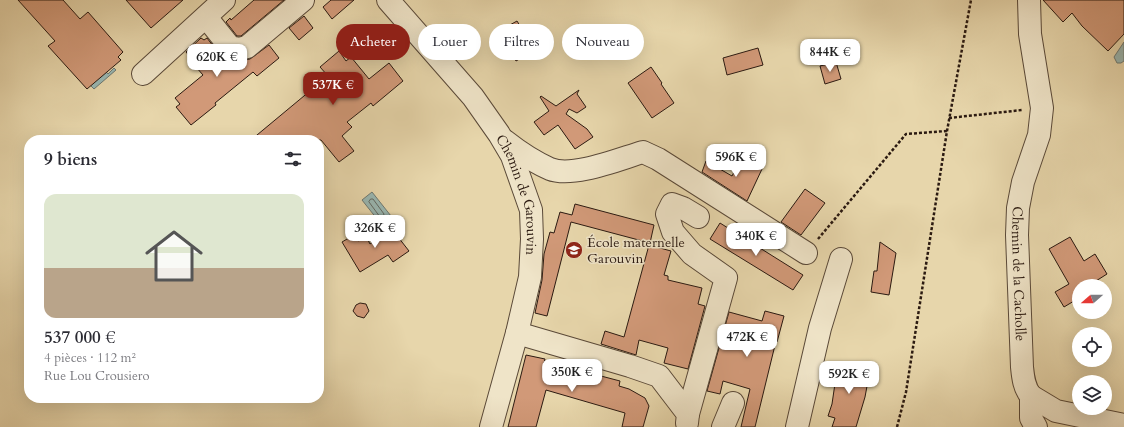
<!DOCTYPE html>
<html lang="fr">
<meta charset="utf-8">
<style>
body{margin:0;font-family:Cardo,serif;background:#f2f2f3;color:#2b2b33;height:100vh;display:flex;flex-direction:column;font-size:15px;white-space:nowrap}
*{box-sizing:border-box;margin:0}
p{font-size:13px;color:#7c7c81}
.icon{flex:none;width:22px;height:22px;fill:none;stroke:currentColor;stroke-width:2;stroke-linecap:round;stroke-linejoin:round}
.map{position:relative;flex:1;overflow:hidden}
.drawer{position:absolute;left:24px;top:135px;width:300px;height:268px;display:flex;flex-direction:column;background:#fff;border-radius:16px;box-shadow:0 4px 16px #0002}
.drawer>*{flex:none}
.guide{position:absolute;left:336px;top:24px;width:380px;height:36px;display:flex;gap:8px}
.needle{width:26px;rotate:250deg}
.fabs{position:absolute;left:1072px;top:279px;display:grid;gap:8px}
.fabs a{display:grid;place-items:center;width:40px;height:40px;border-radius:50%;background:#fff;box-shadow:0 4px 16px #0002;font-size:20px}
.price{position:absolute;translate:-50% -34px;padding:0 9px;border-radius:8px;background:#fff;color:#222;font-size:13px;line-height:26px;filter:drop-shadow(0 1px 2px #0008)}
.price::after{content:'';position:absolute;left:50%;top:24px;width:12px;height:9px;margin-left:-6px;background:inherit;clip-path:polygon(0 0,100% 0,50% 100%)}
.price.current{background:#8f2418;color:#fff}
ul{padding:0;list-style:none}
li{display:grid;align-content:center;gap:8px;height:212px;padding:0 20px}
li+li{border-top:1px solid #e1e1e2}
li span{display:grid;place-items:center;height:124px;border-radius:12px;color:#555}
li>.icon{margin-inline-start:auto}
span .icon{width:72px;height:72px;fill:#fffc;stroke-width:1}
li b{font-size:17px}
h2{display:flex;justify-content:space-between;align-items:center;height:48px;padding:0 20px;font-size:17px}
.chip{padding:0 14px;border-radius:18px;background:#fff;box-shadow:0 4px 16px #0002;font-size:14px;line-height:36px}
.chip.current{background:#8f2418;color:#fff}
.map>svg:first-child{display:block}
.water{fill:#99b7b2;stroke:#6d7872}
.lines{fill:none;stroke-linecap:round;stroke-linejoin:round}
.shore{stroke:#626862;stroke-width:1}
.building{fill:#d19978;stroke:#2b1a11}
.minor-casing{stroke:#5a4938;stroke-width:24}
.path{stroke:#2b1a11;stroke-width:2.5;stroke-dasharray:3 2;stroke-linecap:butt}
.minor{stroke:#efe4c8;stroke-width:22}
.labels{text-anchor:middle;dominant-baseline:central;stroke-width:3;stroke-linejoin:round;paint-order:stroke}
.street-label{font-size:14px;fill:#2b1a11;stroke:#efe4c8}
.poi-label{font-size:14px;fill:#2b1a11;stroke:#efe4c8;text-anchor:start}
</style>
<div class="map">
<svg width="1124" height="427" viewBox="0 0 1124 427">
<rect width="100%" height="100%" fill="#e7d6ab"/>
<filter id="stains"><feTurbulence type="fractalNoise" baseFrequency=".005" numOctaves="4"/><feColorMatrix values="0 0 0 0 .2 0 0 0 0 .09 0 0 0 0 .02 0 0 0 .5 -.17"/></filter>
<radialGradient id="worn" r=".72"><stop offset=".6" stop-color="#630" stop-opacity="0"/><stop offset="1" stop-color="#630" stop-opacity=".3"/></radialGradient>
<g class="water">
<path d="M1124,42V61L1121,63H1117L1114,57Z"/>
<path d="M103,68L108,74L114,68L116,70L94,89L87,82Z"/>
<path d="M372,192L391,216L381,224L362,200Z"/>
</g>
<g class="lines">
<path class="shore" d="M371,199H373L384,214L383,217H380L369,202Z"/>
</g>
<g class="building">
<path d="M18,0H63L80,19L88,12L123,52L118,57L121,60L87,89L48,46L55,41Z"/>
<path d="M126,0H183L151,28Z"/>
<path d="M254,0H284L241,36H237L226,22L230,18L231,20Z"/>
<path d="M331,0H354L332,19L323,7Z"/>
<path d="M1043,0H1124V34L1108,51L1082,26L1072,13L1063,22Z"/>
<path d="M304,16L313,28L299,40L289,28Z"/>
<path d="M517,21L535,50L516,61L499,31Z"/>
<path d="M201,38L204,40L207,38L220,55L227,59L237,61L250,59L269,45L279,58L257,76L253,72L215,103L216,105L191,125L176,107L180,104L175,98L203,75L196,67L198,66L186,52Z"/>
<path d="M758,48L763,65L727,75L723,58Z"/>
<path d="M339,51L346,61L351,57L369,79L389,63L403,81L373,106L371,103L347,122L352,127L342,136L354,151L339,162L321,140H251L328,76L320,67Z"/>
<path d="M836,62L841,79L825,84L820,66Z"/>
<path d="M651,67L662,83L661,84L674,103L652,118L628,83Z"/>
<path d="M579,90L577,94L586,107L577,113L569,109L566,114L587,129L593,137L575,149L558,125L544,135L534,122L549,111L540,97L541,96L556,106Z"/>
<path d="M741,159L762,169L747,201L702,172L706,161L732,176Z"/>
<path d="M805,189L825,203L801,235L781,222Z"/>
<path d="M575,204L654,225L650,243L571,222L547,316L535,313L542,280L544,254L550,232L554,233L560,212L572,215Z"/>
<path d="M720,223L803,275L793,290L710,239Z"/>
<path d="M391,228L409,251L393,262L388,255L360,272L342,242L354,235L358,241L366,236L370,244Z"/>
<path d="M1070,237L1084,261L1095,254L1107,274L1088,286H1079V298L1064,307L1055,292L1069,284L1049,249Z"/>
<path d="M880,242L896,253L889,295L871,292L874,271H877Z"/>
<path d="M649,245L671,251L664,275L668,276V280L702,288L698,304L705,306L688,369L664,363L668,348L639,340L636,355L601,344L605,331L624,337Z"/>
<path d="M360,303L366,304L369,311L364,318L357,316L353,311L356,305Z"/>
<path d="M765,311L784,316L777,342L776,341L755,427H741L750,389L723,381L720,394L707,391L729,312L762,321Z"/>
<path d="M526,355L545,359L544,363L601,378V376L620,381L619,386L629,389L645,398L649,406L643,427H622L625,413L546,390L536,427H508Z"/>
<path d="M838,363L870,370L865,397L856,427H832L835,418L828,416L832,404Z"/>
</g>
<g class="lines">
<defs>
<g id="minor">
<path id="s1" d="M388,0L473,97L499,134L512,156L531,210L532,239L530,277L517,333L491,427"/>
<path id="s2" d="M1029,0L1030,34L1042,108L1039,135L1023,182L1018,208L1017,235L1022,367C1023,377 1024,388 1031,396V418L1036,427"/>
<path d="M206,17L230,47L239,49L247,47L303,0"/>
<path d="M143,74L224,0"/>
<path d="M505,141C519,152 534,162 550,169C573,178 619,159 643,152L658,159L806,253"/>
<path d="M517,333L630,366L659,376L688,414L687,423"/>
<path d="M1031,396L1056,411L1124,425"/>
<path d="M688,414L726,278L692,254L673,232L667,214L672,204L683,208L698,217"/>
<path d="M723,427L733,403"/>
<path d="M797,427L820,328L841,259"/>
</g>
</defs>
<use href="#minor" class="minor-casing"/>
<g class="path">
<path d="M949,118L1022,110"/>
<path d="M818,239L906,134L947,131"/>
<path d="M897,427L906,392L947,131L971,0"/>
</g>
<use href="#minor" class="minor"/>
</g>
<defs>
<symbol id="school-disc" viewBox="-11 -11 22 22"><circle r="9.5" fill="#8f2418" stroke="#efe4c8"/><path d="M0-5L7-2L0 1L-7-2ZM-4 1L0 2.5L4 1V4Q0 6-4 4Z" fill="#fff"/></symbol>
</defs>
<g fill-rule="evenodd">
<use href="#school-disc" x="564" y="240" width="20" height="20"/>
</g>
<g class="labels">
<g class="street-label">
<text stroke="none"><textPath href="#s1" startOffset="239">Chemin de Garouvin</textPath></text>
<text stroke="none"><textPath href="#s2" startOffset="278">Chemin de la Cacholle</textPath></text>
</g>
<g class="poi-label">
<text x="587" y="242">École maternelle<tspan x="587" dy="16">Garouvin</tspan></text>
</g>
</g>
<rect width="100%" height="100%" filter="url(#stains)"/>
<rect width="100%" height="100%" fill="url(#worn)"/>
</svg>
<div class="fabs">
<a><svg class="needle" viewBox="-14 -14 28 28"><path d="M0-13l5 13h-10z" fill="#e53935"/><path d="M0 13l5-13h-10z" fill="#7c7c81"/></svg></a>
<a><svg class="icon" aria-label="locate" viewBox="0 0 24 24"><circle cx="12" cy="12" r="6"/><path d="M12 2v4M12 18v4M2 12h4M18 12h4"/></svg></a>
<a><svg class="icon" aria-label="layers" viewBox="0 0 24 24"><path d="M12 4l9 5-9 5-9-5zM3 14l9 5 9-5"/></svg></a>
</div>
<b class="price" style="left:830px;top:73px">844K €</b>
<b class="price" style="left:217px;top:78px">620K €</b>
<b class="price current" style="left:333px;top:106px">537K €</b>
<b class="price" style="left:736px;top:178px">596K €</b>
<b class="price" style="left:375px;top:249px">326K €</b>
<b class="price" style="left:756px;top:257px">340K €</b>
<b class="price" style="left:747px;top:358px">472K €</b>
<b class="price" style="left:572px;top:393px">350K €</b>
<b class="price" style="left:849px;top:395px">592K €</b>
<div class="guide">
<a class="chip current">Acheter</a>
<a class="chip">Louer</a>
<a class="chip">Filtres</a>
<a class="chip">Nouveau</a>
</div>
<section class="drawer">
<h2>9 biens<svg class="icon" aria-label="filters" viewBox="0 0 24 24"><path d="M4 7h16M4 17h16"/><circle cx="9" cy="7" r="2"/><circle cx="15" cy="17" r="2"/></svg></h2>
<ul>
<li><span style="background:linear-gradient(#dfe7d0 60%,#b9a48a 0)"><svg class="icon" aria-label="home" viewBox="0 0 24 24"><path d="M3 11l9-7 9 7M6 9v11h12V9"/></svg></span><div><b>537 000 €</b><p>4 pièces · 112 m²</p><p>Rue Lou Crousiero</p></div></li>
</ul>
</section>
</div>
